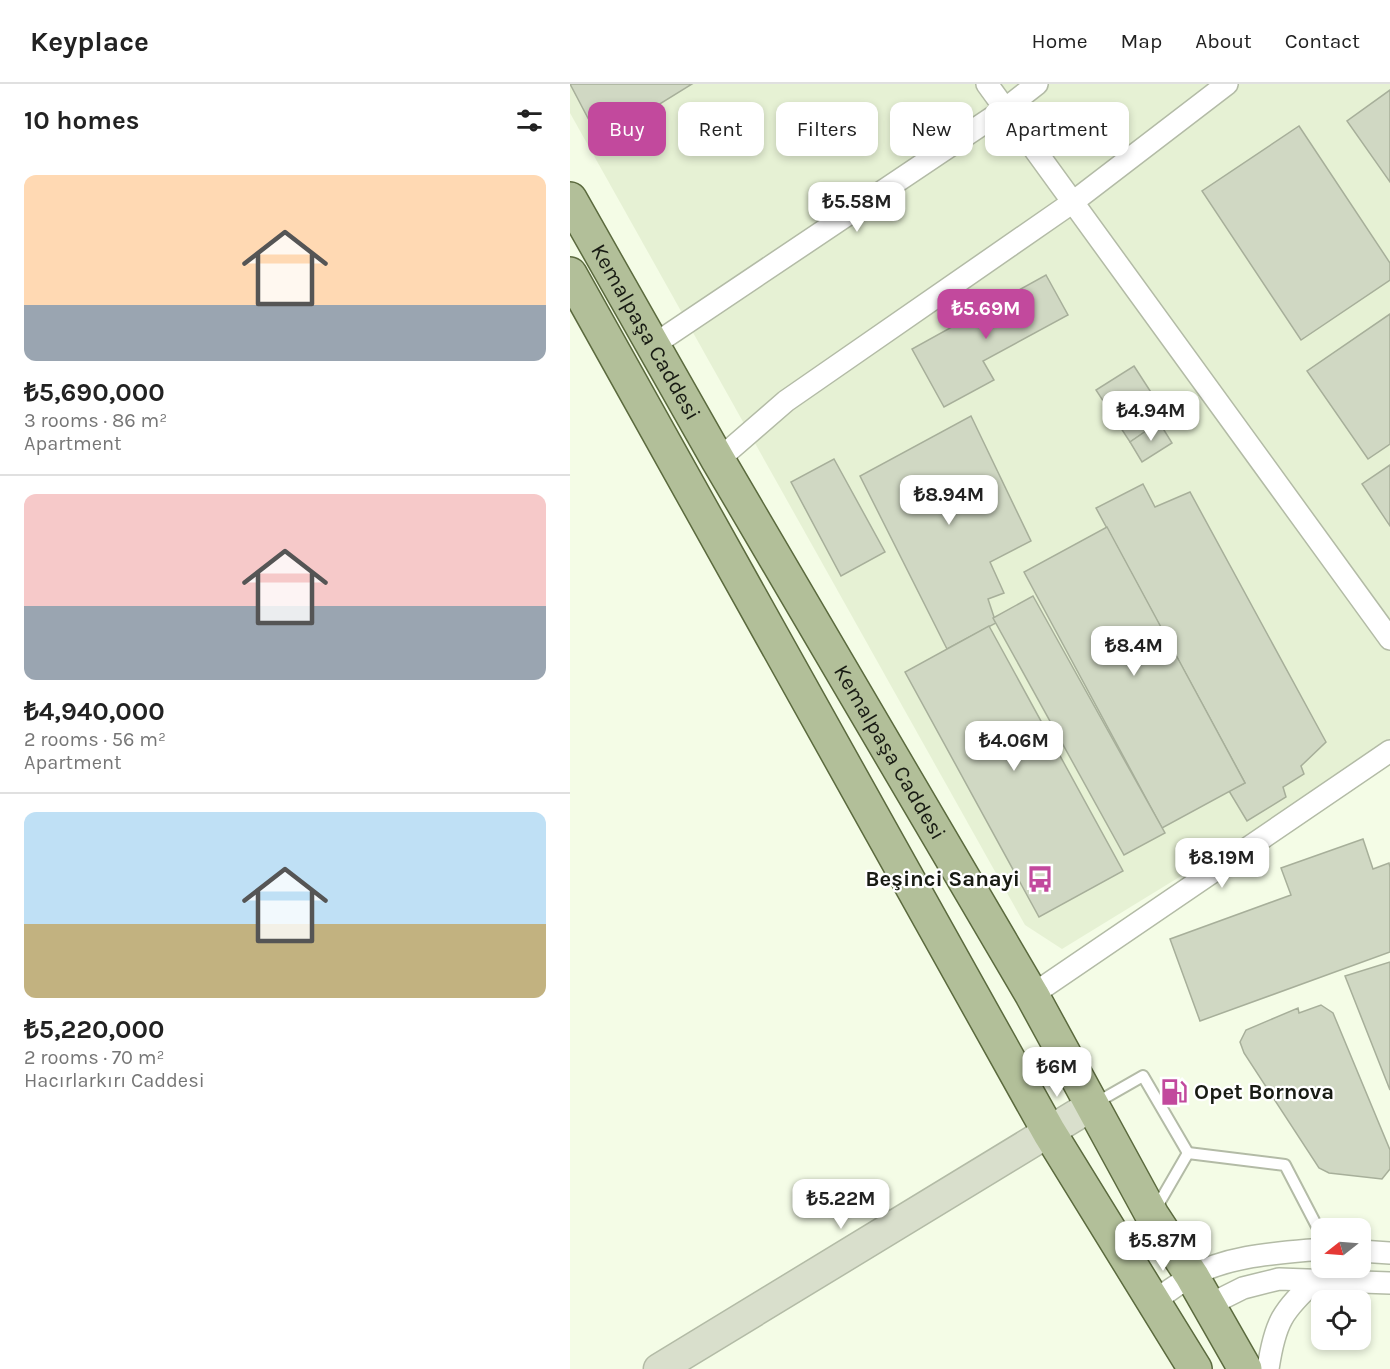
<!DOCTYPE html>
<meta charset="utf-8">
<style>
body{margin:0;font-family:Karla,sans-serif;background:#f2f2f2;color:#222;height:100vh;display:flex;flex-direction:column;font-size:22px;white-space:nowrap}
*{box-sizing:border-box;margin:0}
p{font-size:20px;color:#767676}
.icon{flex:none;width:33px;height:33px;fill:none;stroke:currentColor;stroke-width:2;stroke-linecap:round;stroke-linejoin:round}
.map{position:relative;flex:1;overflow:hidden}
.side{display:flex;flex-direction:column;background:#fff;width:570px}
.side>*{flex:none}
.hud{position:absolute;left:18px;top:18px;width:570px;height:54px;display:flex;gap:12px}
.needle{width:39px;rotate:253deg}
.controls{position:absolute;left:741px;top:1134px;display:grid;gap:12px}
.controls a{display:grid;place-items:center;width:60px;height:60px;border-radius:12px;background:#fff;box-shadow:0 3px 9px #0003;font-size:30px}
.price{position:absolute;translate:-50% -51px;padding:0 14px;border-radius:12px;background:#fff;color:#222;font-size:20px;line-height:39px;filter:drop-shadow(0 2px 3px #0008)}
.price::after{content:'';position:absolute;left:50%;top:36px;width:18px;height:14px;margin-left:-9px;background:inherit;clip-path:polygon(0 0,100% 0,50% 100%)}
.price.current{background:#c2499d;color:#fff}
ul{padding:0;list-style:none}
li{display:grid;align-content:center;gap:12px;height:318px;padding:0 24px}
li+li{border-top:2px solid #e0e0e0}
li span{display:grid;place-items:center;height:186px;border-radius:12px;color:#555}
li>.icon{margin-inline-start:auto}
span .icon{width:108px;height:108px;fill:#fffc;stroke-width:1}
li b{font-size:26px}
h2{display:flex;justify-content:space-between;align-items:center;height:72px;padding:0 24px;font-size:26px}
.pill{padding:0 21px;border-radius:12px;background:#fff;box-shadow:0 3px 9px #0003;font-size:21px;line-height:54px}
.pill.current{background:#c2499d;color:#fff}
header{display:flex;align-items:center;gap:36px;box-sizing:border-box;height:84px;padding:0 30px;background:#fff;border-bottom:2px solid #e0e0e0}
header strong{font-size:28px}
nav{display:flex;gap:33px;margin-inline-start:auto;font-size:21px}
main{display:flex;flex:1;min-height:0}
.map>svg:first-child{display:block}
.built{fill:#e6f1d4}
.building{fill:#d0d8c3;stroke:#a7af9a;stroke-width:1.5}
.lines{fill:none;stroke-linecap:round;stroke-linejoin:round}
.lane-casing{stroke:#b3bba6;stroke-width:14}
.street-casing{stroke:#b3bba6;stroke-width:24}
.secondary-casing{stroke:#b3bba6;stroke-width:33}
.primary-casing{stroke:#5b6a3e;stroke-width:36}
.lane{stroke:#fff;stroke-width:10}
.street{stroke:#fff;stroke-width:21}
.secondary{stroke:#d9dfcc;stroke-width:30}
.primary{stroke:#b2bf99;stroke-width:33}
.labels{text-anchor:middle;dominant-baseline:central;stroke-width:4.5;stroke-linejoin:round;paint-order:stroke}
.street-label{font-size:22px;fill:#181b13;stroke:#fff}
.poi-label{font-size:22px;font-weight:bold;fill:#181b13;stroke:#fff;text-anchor:end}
</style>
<header>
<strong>Keyplace</strong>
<nav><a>Home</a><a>Map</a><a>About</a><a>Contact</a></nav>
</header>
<main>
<section class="side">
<h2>10 homes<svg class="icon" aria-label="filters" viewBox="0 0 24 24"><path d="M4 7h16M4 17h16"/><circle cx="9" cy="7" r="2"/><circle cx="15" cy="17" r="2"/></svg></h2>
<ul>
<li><span style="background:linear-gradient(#ffd9b3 70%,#9aa5b1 0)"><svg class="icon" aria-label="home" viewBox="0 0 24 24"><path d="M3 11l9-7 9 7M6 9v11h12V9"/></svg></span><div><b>₺5,690,000</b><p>3 rooms · 86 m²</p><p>Apartment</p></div></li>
<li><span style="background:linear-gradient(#f6c9c9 60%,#9aa5b1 0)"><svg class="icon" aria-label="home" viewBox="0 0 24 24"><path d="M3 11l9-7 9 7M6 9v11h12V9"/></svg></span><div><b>₺4,940,000</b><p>2 rooms · 56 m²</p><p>Apartment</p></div></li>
<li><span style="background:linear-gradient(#bfe0f5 60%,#c2b280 0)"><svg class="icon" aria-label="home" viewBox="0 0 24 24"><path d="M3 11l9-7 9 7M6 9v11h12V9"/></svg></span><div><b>₺5,220,000</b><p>2 rooms · 70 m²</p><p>Hacırlarkırı Caddesi</p></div></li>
</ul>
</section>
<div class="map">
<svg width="820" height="1285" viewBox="0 0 820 1285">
<rect width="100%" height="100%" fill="#f4fce6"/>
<path class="built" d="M0,0H820V664L492,865L455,841L0,29Z"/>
<g class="building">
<path d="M0,0H122L30,57Z"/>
<path d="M820,6V98L777,37Z"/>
<path d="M729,42L820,179V196L731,256L632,107Z"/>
<path d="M476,191L498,231L413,277L424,296L374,323L342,265Z"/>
<path d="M820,230V360L798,375L737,287Z"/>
<path d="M564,282L597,333L560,358L526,306Z"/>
<path d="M401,332L461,457L420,478L434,509L418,515L426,539L377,565L290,392Z"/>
<path d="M589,338L602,359L572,378L560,358Z"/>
<path d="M264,375L315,468L271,492L221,398Z"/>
<path d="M820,381V442L792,400Z"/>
<path d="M573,400L585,423L620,408L756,658L731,682L734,690L713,703L716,713L677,737L659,707L675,699L526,424Z"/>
<path d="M537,443L675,699L592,744L454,488Z"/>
<path d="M463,512L595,749L554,771L423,534Z"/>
<path d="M419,542L553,787L469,833L335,588Z"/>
<path d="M793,755L803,785L819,779L820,783V868L630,937L600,855L721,811L711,784Z"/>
<path d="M820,878V1006L775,892Z"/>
<path d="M751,921L763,929L820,1066V1085L812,1095L759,1089L749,1084L674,969L670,958L676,946L728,924L729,929Z"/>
</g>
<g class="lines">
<defs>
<g id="lane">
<path d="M524,1020L573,992L618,1069"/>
<path d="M618,1069L715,1081L752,1152"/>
<path d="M585,1126L618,1069"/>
</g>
<g id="street">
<path d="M417,0L820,555"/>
<path d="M82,262L435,25L467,0"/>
<path d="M148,376L216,317L503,118L657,0"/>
<path d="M462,911L820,667"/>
<path d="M790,1167L820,1169"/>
<path d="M585,1216C596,1209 608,1200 620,1193C658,1171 709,1169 752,1165"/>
<path d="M639,1221L673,1204L709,1195L820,1199"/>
<path d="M698,1285C705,1238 712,1227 747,1195"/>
</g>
<path id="secondary" d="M89,1285L521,1022"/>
<g id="primary">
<path id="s1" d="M0,115L148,376L462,911L582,1131L622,1192L675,1285"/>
<path d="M0,190L479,1048L625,1285"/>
</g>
</defs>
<use href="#lane" class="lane-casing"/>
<use href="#street" class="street-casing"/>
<use href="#secondary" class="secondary-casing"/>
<use href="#primary" class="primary-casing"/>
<use href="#lane" class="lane"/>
<use href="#street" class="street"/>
<use href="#secondary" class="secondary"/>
<use href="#primary" class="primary"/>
</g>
<defs>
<symbol id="bus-bare" viewBox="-9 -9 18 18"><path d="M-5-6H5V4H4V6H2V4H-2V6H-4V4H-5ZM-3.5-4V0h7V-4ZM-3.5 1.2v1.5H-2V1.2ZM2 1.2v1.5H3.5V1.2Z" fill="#c2499d" stroke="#fff" stroke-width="2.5" paint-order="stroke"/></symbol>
<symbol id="fuel-bare" viewBox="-9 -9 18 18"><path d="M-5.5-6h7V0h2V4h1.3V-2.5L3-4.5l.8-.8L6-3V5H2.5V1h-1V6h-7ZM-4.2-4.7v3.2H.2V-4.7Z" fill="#c2499d" stroke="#fff" stroke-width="2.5" paint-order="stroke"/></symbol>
</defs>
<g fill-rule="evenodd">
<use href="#bus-bare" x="451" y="776" width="38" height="38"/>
<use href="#fuel-bare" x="585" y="989" width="38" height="38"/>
</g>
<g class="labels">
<g class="street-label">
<text stroke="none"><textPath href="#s1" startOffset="153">Kemalpaşa Caddesi</textPath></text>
<text stroke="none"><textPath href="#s1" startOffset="639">Kemalpaşa Caddesi</textPath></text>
</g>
<g class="poi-label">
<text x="450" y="795">Beşinci Sanayi</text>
<text x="624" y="1008" text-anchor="start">Opet Bornova</text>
</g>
</g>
</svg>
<div class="controls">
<a><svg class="needle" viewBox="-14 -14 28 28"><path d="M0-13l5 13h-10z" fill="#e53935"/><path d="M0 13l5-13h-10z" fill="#767676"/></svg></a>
<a><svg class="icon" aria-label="locate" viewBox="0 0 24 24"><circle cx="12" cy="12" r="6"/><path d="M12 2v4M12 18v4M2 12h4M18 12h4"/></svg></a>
</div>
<b class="price" style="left:287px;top:149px">₺5.58M</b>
<b class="price current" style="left:416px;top:256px">₺5.69M</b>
<b class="price" style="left:581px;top:358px">₺4.94M</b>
<b class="price" style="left:379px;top:442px">₺8.94M</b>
<b class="price" style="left:564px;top:593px">₺8.4M</b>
<b class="price" style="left:444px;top:688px">₺4.06M</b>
<b class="price" style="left:652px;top:805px">₺8.19M</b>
<b class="price" style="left:487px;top:1014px">₺6M</b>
<b class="price" style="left:271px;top:1146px">₺5.22M</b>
<b class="price" style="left:593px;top:1188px">₺5.87M</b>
<div class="hud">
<a class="pill current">Buy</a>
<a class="pill">Rent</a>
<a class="pill">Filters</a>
<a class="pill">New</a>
<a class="pill">Apartment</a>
</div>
</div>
</main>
